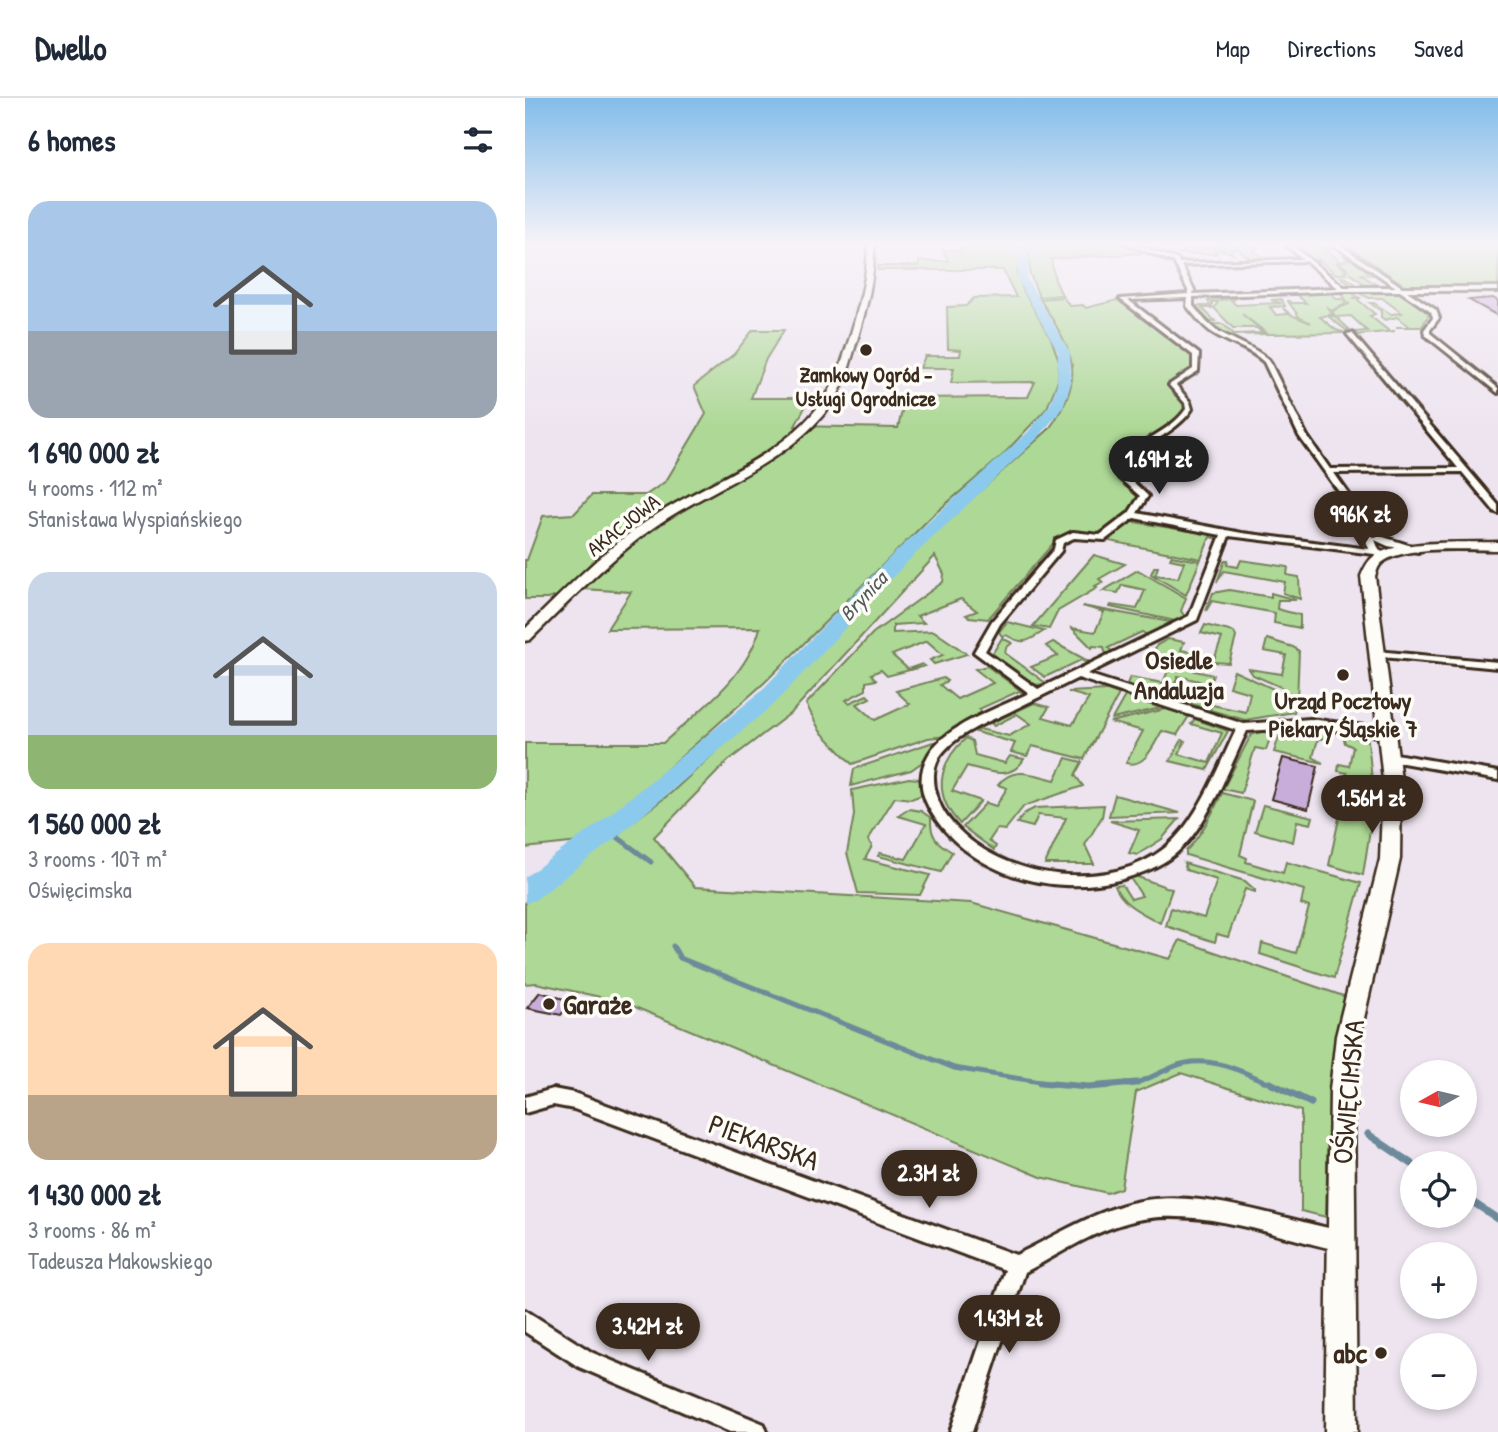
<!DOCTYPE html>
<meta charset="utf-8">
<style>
body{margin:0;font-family:"Patrick Hand",sans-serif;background:#f6f6f7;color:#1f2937;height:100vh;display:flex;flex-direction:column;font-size:26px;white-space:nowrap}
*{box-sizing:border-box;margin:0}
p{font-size:23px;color:#747a83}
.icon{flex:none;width:38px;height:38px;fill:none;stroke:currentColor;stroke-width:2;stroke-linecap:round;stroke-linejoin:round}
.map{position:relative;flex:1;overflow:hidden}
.side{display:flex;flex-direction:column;background:#fff;width:525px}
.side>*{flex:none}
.needle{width:46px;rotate:262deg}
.buttons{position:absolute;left:875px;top:962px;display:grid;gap:14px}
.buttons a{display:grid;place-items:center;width:77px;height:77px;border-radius:50%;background:#fff;box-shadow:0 4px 10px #0003;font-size:35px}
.price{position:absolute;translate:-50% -60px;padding:0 16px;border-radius:24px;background:#3b2a1e;color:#fff;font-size:23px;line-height:46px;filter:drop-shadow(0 2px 4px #0008)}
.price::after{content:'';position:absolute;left:50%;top:42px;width:21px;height:16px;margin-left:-10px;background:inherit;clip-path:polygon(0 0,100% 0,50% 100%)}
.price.selected{background:#222;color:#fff}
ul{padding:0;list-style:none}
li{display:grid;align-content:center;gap:14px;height:371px;padding:0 28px}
li span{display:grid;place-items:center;height:217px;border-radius:21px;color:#555}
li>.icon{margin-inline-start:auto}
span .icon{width:126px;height:126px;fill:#fffc;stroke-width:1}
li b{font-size:30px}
h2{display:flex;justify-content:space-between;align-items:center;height:84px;padding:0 28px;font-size:30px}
header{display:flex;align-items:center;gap:42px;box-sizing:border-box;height:98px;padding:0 35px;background:#fff;border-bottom:2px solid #e0e1e3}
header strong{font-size:33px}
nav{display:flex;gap:38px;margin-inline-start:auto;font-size:24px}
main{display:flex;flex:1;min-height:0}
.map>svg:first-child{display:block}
.green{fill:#add895;stroke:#74815a;stroke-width:2}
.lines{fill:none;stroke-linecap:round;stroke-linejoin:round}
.stream-far1{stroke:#6c8a9a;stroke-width:5}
.stream{stroke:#6c8a9a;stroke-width:7}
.river{fill:#8ccaed;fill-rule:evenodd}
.building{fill:#c8addb;stroke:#3b2a1e;stroke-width:2}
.street-casing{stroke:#3b2a1e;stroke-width:6}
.secondary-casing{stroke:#3b2a1e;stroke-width:5}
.street{fill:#fdfcf7;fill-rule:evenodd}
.secondary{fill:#fdfcf7;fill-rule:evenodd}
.poi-dot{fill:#3b2a1e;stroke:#fdfcf7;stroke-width:2.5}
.labels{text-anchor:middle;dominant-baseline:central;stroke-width:7;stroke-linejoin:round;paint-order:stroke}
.far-poi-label{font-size:21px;font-weight:bold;fill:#3b2a1e;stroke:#fdfcf7}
.far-street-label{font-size:21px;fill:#3b2a1e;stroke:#fdfcf7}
.far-water-label{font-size:21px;font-style:italic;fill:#535a5c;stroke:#fdfcf7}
.poi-label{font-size:24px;font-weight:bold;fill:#3b2a1e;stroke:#fdfcf7}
.neighbourhood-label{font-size:26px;font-weight:bold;fill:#3b2a1e;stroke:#fdfcf7}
.near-poi-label{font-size:28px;font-weight:bold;fill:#3b2a1e;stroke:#fdfcf7;text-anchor:start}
.near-street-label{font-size:28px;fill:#3b2a1e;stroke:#fdfcf7}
</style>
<header>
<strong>Dwello</strong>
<nav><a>Map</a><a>Directions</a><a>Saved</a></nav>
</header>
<main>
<section class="side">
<h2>6 homes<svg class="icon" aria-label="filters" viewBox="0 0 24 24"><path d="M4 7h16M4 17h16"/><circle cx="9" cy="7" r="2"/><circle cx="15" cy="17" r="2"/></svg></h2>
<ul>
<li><span style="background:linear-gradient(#a9c7e8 60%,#9aa5b1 0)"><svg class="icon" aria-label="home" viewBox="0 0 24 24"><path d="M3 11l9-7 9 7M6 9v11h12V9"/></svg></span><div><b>1 690 000 zł</b><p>4 rooms · 112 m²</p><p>Stanisława Wyspiańskiego</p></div></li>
<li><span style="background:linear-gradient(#c9d6e8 75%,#8fb573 0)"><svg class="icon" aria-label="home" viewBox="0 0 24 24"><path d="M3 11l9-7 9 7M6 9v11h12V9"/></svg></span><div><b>1 560 000 zł</b><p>3 rooms · 107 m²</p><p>Oświęcimska</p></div></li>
<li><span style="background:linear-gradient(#ffd9b3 70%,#b9a48a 0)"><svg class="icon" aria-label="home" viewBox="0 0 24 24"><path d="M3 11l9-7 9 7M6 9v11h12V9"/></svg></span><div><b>1 430 000 zł</b><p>3 rooms · 86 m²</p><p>Tadeusza Makowskiego</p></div></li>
</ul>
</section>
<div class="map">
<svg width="973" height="1334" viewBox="0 0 973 1334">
<rect width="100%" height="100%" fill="#ede4ef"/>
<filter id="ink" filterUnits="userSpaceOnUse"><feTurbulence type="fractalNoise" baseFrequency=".0143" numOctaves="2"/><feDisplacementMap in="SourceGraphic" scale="14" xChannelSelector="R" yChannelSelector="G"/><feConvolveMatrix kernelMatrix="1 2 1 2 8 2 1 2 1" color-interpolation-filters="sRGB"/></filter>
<g filter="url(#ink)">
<g class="green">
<path d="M434,145H484L494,155L496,163L492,175L497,190L526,241L534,263L533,282L522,310L477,358L407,418L239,585L121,690L54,744L0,750V645H138C176,611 221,580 235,530L82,531L106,494L57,491L22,501H0V462H2L18,418L49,416L67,397H121L141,383L181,316L169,288L209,256L228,232H259L241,261L226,300H285L270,328L373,330L380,300L503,299L510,284L426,285L429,270H395L400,258H435L436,252L423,251L422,209L441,208L449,200L491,199L478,172H353V168H394V163H423L418,152H436Z"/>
<path d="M493,145H596L641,161L645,166L622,155L526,161L530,182L537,197L514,199L505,176L504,154Z"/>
<path d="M657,145L674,147H660L661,150L697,149L682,145H707L710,148L723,145L732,150L727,151L738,160H733L735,162L726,161L713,151H705L708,156L697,151L699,153L689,152L692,156C679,154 662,158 653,155L660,153Z"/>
<path d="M764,145H802L809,151L801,152L814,162L812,165L821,172L818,175L824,172L814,164L823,162L819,158H821L848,177L835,176L855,189L830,190L816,179H820L834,188H842L826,176H811L793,161L794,164L785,162Z"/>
<path d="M818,145H973V189H882Z"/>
<path d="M865,192L880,196L905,213L907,216L876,195L904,216L897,229H871H885L872,219L860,222L856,219V213L845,205H849L866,216L877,215L857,200H844L830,193Z"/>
<path d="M815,193H825L833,199L828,200H835L833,202L850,216L845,218L864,233H870L832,237L829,234L842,233L826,218L811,219L825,232H821L803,218H810L807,213L824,206Z"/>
<path d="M810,194L807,195L811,201H818L821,206L806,213L801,208L808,216L795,219L811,232L821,235L743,236L717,216L741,236L703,237L687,226H698L709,236L737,235L732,230H708L689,210L693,204H687V210H677L690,223L683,224L671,208H685L683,203L710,201L707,203L711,207L756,205L746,202L756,201L760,208L745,209L751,217L763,216L758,210L766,217L786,225L775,220L762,202L767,205H781L771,196Z"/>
<path d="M538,199L545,208L558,207L561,210L596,201L667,253L670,269L645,287L662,309C650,333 610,342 594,368L615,395V400L595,423L572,438L548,435L531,442L463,521L444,519L441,517L452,513L436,501L392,518L399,525L368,527V535L409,533L442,556L409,566L405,562L418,557L402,543L367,557L383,571L397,566L400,568L362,578L356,572L346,576L351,582L341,584V592L321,602L324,605L342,597L345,600L332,606L350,622L385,606L371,593L418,580L422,583L415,587L432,601L468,585L450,571L462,568L499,595L494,593L454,611L459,616L437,626L422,638L403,640L327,666L295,633L281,606L348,535L418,484L419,476L410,458L267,614L203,663L129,739L170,789L446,805L645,861L655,842L824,900C801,973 803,1044 801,1119L776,1113V1013L656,975L611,994L596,1090L582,1095L516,1079L98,904L11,885L0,886V804L146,695L249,600L394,448L524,331C564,275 547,254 515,201Z"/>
<path d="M603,423L696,438L695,441L685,439L676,461L584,443L583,439Z"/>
<path d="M569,457L600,466L574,481L578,484L570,488L572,490L533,513L524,531L508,528Z"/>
<path d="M646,458L675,463L661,497L626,476L629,469H633L630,477L653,480L659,464L645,461Z"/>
<path d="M700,462H703L702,467L713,469L716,462L763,469L762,477L774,479L775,501L758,495L760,484L699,473L692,484Z"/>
<path d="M613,472L661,500L656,513L661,520L655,524L585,509L586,507L612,511L620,492L597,487L593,495L578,493Z"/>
<path d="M704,492L746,499V495L771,502H753L752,511L775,517V530L749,525L750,515L687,503L681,513L688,495Z"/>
<path d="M557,508L651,525L624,538L617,534L583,550L589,555L584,557L580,554L579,549L568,548L567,550L547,530L570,534L579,514Z"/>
<path d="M482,524L519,533C500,546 497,546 481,537L477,538L474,534Z"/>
<path d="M680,527L709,534L711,539L704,565L688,564L686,568L672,566L670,573L688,577L678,609L666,606L674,583L653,578L644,600L602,586L605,579L638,585L646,565L626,561L632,547L643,541L659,544L656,552L690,559L697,540L676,535Z"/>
<path d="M477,540L487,545L481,550L480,555L522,586L509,587L467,556Z"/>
<path d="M742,541L768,549L774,553L772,602L756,589L728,577L724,571L757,576L761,557L739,553Z"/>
<path d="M528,544L563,563L564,566L556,562L520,579L506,569L533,558L521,548Z"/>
<path d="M709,573L751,592L771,607L769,614L720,622L685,612L687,607L721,614L725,595L704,589Z"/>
<path d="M582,592L594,596L559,661L507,648L502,658L486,654L490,645L451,634L455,631L484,638L506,626L492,616L469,628L466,625L509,605L524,609L518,619L547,627L564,600L543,594Z"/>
<path d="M600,598L636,610L587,621Z"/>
<path d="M641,611L664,618L652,637L637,633C628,647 621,670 601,665L618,633L585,624Z"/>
<path d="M670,621L703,633L682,672L645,663L657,642L660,643L654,656L684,665L697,635L666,626Z"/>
<path d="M766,631L802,634L804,640L793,641L788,659L798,665L749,654L756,633Z"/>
<path d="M738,633L746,637L741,652L730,650L716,695L698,691L726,637Z"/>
<path d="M818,637L843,642L848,692L824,687L823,696L848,701L846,709L826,705L820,697L822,675L813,673L814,666L824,668L828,649L820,645Z"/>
<path d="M441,640L447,643L450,657L480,665L485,658L499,661C486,684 462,673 442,668L427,693L456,703L435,726C407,697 413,665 441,640Z"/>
<path d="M408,644H414L396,665L386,672L326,688L329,671Z"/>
<path d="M541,660L557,664L550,677L558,688L499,708L480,732L472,731L464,743L471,748L469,752L438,729L461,705L471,708L482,690L473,687C488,667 509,677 530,682Z"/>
<path d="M384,680L393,681L397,685V697L386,701L370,699L343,742L347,748L340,761L405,777L395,797L333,795L322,755L329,717L327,692Z"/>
<path d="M697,695L728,703L715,757L722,760L721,764L758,775L761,764L836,785L809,880L735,856L737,845L771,855L784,809L776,806L779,792L661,757V753C677,736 687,716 697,695Z"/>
<path d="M590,697L655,715L584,718Z"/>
<path d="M579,707L577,719L560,747L569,766H520L541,720L513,717L508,729L492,725L500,715L510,710Z"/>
<path d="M738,707L788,719L786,726L772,723L768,744L730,733Z"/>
<path d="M384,711L396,713L406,720C405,739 412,745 427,754L416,774L353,758L355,755L381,761L401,726L373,718Z"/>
<path d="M826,711L846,716L847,719L838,777L804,767L815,716Z"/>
<path d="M654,721L637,741L612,757L604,755L614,732L585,723Z"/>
<path d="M659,765L720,783L730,792V794L720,791L703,839L692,836L690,844L641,828L646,810L679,820L692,782L661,772Z"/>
<path d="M610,778L647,791L635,825C618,815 597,807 590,788L597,787L606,801L617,798L605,780Z"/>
</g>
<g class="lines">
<g class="stream-far1">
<path d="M83,732L126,764"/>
<path d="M148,848L155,860L429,970L533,987"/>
<path d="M603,987C619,984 633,975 648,969C682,954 718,974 748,987"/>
</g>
<g class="stream">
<path d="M515,985L563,989L611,985"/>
<path d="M745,985L786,1005"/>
<path d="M843,1036L887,1066"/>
<path d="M940,1099L973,1121"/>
</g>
<path class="river" d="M484,145H493L504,160L502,181L545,254L546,285L538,309L513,340L381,465L250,605L92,739L10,802L0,805V779L74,725L234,595L367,457L503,334L526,305L532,285L533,254L492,181L494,160Z"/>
</g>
<g class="building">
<path d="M968,200L973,203V218L944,202Z"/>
<path d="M758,660L793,668L783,711L746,701Z"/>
<path d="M15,894L46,903L36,917L2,910Z"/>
</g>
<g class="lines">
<defs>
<g id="street">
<path d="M606,145L653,162L654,165L778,161L759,145H764L819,189H871L806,145H812L877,189H973V193H882L911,212L914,220L905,232V235L973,290V295L900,237L899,232L908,220L906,214L875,193H818L668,199V208C675,216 682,226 691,232C709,243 728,248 744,262L782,338L805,371L933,370L822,236L827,235L973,407V415L970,414L937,374L809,375L840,419L848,439L855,438L893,450V454L863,448L850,442L854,452L859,455L857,457L704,438L672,522L562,576L719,626L785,621L862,631L868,635L862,639L785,629L722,633C704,670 682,730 650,756C635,769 616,775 598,781C527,800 441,776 404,710C393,690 394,668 408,650C430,624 474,610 504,595L449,554L467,523L529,451L531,442L548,434L575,437L604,415L615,398L594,380L591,370C611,341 644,336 661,311L660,305L644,287L668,271V257L595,201L663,196V192L649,164L599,145ZM781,163L813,190L668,196L669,192L656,167ZM663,200L662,208C669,217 676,226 685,233C702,245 723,249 739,264L774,338L832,419L844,451L717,435L612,415L623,398L601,377L599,370C617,344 650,337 667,311L665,304L651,287L673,273L674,256L603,202ZM609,420L696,437L664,518L513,591L460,553L475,526L536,453L538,445L549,440L580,442ZM553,580L711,632C693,669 673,723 641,749C586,794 489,782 439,737C427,726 416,714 412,698C408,685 407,670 415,658C432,635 461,625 486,613C508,602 531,591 553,580Z"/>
<path d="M851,553L973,564V570L847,558L846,556Z"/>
<path d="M865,655L973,674V682L861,662L859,659Z"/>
<path d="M28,991L49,995L491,1157C527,1140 561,1118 599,1107C666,1086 751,1120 817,1133L824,1136L827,1143L824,1150L817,1153C751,1139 667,1105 601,1125C565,1135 533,1157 500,1174L447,1334H425L480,1172L49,1011L28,1007L0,1015V999Z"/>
<path d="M0,1212L68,1255L239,1326L242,1334H205L54,1269L0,1234Z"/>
</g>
<g id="secondary">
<path d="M343,145H349C350,178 342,208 333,239C327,258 323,277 314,294C277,360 194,385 135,425C87,458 47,501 5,542L0,543V531C41,491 80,450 128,419C186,381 262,358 301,298C313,281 318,259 325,239C334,208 343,178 343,145Z"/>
<path d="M973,444V452C943,452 882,447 858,464C853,467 852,473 850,478L876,682L875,761L835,938L829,992L832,1334H800L805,992L811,938L855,761L858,682L836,478C839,471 842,464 848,459C871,441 943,445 973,444Z"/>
</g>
</defs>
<use href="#street" class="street-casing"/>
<use href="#secondary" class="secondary-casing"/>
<use href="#street" class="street"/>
<use href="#secondary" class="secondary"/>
</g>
</g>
<linearGradient id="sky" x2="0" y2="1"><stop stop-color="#83bdea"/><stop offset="0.44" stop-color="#f7f3f8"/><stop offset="1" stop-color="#f7f3f8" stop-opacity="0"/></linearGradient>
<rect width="973" height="332" fill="url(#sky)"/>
<g class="poi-dot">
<circle cx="341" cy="252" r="7"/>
<circle cx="818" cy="577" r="7"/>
<circle cx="24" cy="906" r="7"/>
<circle cx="856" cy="1255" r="7"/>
</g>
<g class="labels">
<g class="far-poi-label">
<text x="341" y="276">Zamkowy Ogród -<tspan x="341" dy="24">Usługi Ogrodnicze</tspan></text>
</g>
<g class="far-street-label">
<text transform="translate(98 427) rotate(-38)">AKACJOWA</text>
</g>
<g class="far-water-label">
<text transform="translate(338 498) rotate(-47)">Brynica</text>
</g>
<g class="poi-label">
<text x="818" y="602">Urząd Pocztowy<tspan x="818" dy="28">Piekary Śląskie 7</tspan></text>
</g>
<g class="neighbourhood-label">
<text x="654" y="561">Osiedle<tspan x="654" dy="30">Andaluzja</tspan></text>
</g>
<g class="near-poi-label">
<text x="38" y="906">Garaże</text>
<text x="842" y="1255" text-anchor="end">abc</text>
</g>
<g class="near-street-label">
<text transform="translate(823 994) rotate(-85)">OŚWIĘCIMSKA</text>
<text transform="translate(239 1044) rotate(20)">PIEKARSKA</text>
</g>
</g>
</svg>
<div class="buttons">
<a><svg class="needle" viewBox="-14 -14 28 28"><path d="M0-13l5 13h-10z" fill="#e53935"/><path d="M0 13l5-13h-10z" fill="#747a83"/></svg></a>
<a><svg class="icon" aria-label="locate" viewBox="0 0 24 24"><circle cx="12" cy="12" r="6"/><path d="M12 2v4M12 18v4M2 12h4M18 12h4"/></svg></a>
<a>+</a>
<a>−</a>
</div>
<b class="price selected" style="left:634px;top:398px">1.69M zł</b>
<b class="price" style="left:836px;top:453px">996K zł</b>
<b class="price" style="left:847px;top:737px">1.56M zł</b>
<b class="price" style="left:404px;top:1112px">2.3M zł</b>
<b class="price" style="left:484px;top:1257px">1.43M zł</b>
<b class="price" style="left:123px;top:1265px">3.42M zł</b>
</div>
</main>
